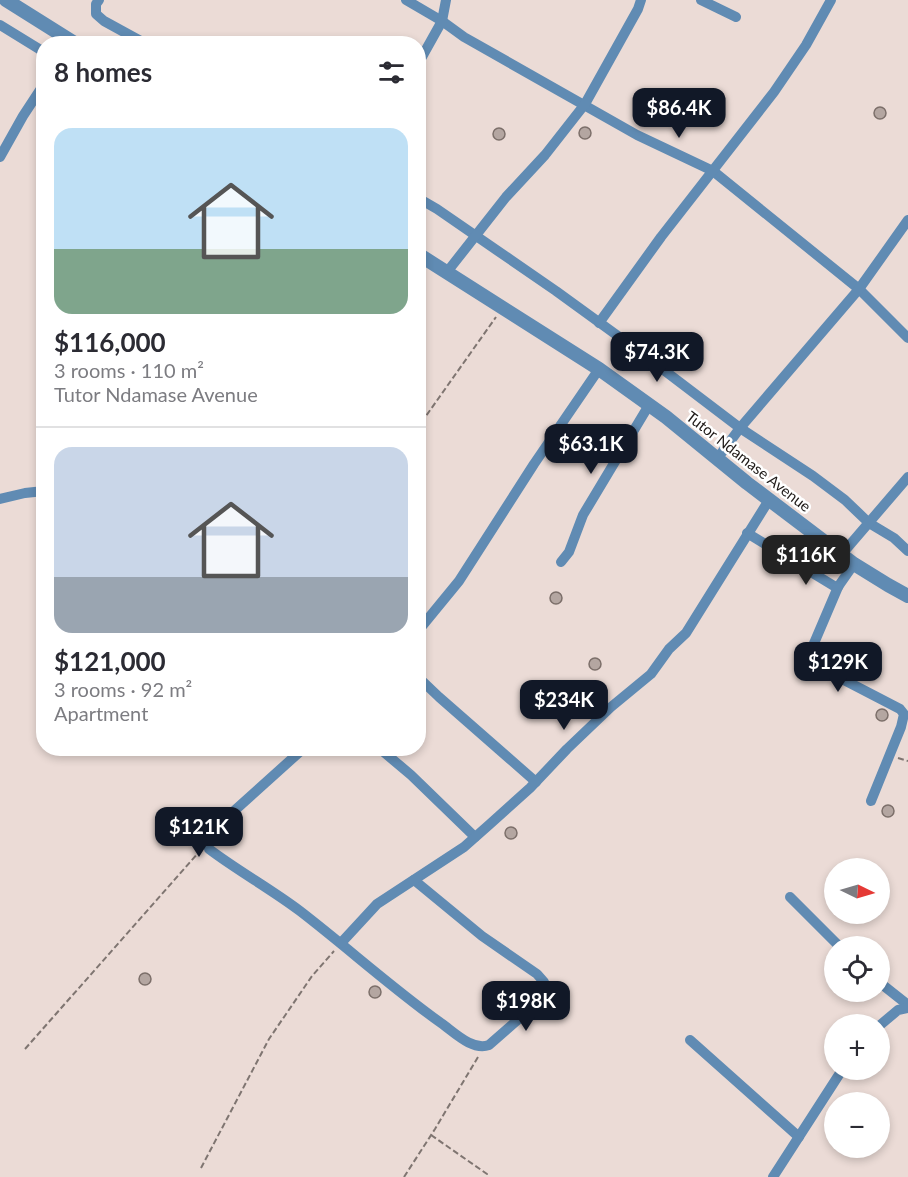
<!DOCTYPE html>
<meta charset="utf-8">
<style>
body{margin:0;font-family:Lato,sans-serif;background:#f2f2f3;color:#2b2b33;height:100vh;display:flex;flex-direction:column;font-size:22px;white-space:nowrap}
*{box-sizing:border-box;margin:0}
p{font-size:20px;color:#7c7c81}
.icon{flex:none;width:33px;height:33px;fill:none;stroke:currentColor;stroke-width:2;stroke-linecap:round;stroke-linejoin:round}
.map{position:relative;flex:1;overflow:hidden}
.side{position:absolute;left:36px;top:36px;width:390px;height:720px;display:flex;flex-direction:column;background:#fff;border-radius:24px;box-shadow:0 3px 9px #0003}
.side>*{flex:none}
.needle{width:39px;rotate:95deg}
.fabs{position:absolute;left:824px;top:858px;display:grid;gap:12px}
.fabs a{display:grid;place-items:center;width:66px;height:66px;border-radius:50%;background:#fff;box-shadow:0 3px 9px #0003;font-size:30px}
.price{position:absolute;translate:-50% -51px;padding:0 14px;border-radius:12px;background:#111827;color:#fff;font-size:20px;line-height:39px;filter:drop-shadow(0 2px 3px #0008)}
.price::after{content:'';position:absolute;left:50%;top:36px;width:18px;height:14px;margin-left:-9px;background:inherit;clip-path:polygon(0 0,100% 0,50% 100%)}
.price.on{background:#222;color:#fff}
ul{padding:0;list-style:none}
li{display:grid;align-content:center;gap:12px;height:318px;padding:0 18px}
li+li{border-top:2px solid #e1e1e2}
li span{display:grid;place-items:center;height:186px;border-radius:18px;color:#555}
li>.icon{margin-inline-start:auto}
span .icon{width:108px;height:108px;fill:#fffc;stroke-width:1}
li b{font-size:26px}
h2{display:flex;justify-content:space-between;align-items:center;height:72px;padding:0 18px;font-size:26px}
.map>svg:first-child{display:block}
.building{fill:#b4a6a1;stroke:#7c6f6a;stroke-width:1.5}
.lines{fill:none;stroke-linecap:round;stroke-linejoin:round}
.path{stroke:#7f7571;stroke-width:2;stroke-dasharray:6 3;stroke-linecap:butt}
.minor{stroke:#608bb3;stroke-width:10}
.tertiary{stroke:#608bb3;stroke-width:14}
.labels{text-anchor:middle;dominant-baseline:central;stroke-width:5;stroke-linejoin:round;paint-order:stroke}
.street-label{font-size:15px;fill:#1e1917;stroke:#fff}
</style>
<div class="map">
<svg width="908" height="1177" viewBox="0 0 908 1177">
<rect width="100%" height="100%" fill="#ebdbd6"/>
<g class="building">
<circle cx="880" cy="113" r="6"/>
<circle cx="585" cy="133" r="6"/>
<circle cx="499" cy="134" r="6"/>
<circle cx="556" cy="598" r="6"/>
<circle cx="595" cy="664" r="6"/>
<circle cx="882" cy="715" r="6"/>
<circle cx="888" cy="811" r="6"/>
<circle cx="511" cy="833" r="6"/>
<circle cx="145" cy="979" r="6"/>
<circle cx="375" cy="992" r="6"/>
</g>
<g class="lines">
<g class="path">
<path d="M418,416H426L496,317"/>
<path d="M898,758L908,761"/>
<path d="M25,1049L199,852"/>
<path d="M431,1135L487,1174V1177"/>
<path d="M201,1168L269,1039L312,976L334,951"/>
<path d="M404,1177L435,1129L478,1057"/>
</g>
<g class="minor">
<path d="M99,0L96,4V14L104,21L146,44"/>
<path d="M406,0L442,21L464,37L637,135L713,171L859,289L908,338"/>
<path d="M701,0L736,17"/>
<path d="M0,25L44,52"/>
<path d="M418,64L442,21L446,0"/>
<path d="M0,157L23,116L44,84"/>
<path d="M418,198L437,209L556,291L640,352L740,428L813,476L845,500L869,523L894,538L908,551"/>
<path d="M447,272L506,197L545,155L585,104L638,9L641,0"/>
<path d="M599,323L661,237L774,92L806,45L831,0"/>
<path d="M717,459L740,428L859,289L908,220"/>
<path d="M0,499L25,493L44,491"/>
<path d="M747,533L834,586L838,587L840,584L854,564"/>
<path d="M842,554L908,477"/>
<path d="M561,562L569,552L583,515L649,405"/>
<path d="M838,587L812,648C810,657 812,662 819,667L900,709L904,714L901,727L871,801"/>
<path d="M418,631L459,581L534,464L599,369"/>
<path d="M418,677L439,697L536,782"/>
<path d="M304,748L214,829L208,839L209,849C238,871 271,889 300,911C348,948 392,988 441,1023C454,1032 472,1051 489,1045L538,1002L544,991V982L537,974L482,936L414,880"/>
<path d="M379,748L411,775L475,837"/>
<path d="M790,897L839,946"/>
<path d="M341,943L377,904L464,847L490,824L530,788L567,749L611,707L651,674L669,649L686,633L769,500"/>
<path d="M879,982L908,1005"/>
<path d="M879,1026L898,1010L908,1008"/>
<path d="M690,1040L799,1137"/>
<path d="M773,1177L842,1070"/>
</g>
<g class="tertiary">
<path d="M6,0L76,44"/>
<path d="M418,254L599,369L666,417L747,483L854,564L888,585L908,596"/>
</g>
</g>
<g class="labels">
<g class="street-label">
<text transform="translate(749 461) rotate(38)">Tutor Ndamase Avenue</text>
</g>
</g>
</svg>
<div class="fabs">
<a><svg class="needle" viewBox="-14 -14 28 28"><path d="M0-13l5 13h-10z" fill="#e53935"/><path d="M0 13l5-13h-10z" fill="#7c7c81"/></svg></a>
<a><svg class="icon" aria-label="locate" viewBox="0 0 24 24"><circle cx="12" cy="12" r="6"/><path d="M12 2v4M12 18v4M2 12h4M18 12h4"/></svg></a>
<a>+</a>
<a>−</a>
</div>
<b class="price" style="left:679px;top:139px">$86.4K</b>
<b class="price" style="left:657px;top:383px">$74.3K</b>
<b class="price" style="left:591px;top:475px">$63.1K</b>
<b class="price on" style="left:806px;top:586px">$116K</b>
<b class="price" style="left:838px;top:693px">$129K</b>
<b class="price" style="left:564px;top:731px">$234K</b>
<b class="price" style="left:199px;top:858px">$121K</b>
<b class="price" style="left:526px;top:1032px">$198K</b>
<section class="side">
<h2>8 homes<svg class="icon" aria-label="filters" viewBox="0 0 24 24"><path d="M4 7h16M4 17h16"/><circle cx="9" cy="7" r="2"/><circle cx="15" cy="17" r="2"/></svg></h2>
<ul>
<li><span style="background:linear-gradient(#bfe0f5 65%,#7fa58c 0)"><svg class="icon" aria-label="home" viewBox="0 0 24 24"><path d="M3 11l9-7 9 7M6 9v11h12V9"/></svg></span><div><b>$116,000</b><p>3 rooms · 110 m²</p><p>Tutor Ndamase Avenue</p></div></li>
<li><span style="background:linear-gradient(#c9d6e8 70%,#9aa5b1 0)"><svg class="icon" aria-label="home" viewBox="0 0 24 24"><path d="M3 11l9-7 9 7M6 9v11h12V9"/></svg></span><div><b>$121,000</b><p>3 rooms · 92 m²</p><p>Apartment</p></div></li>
</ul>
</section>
</div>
